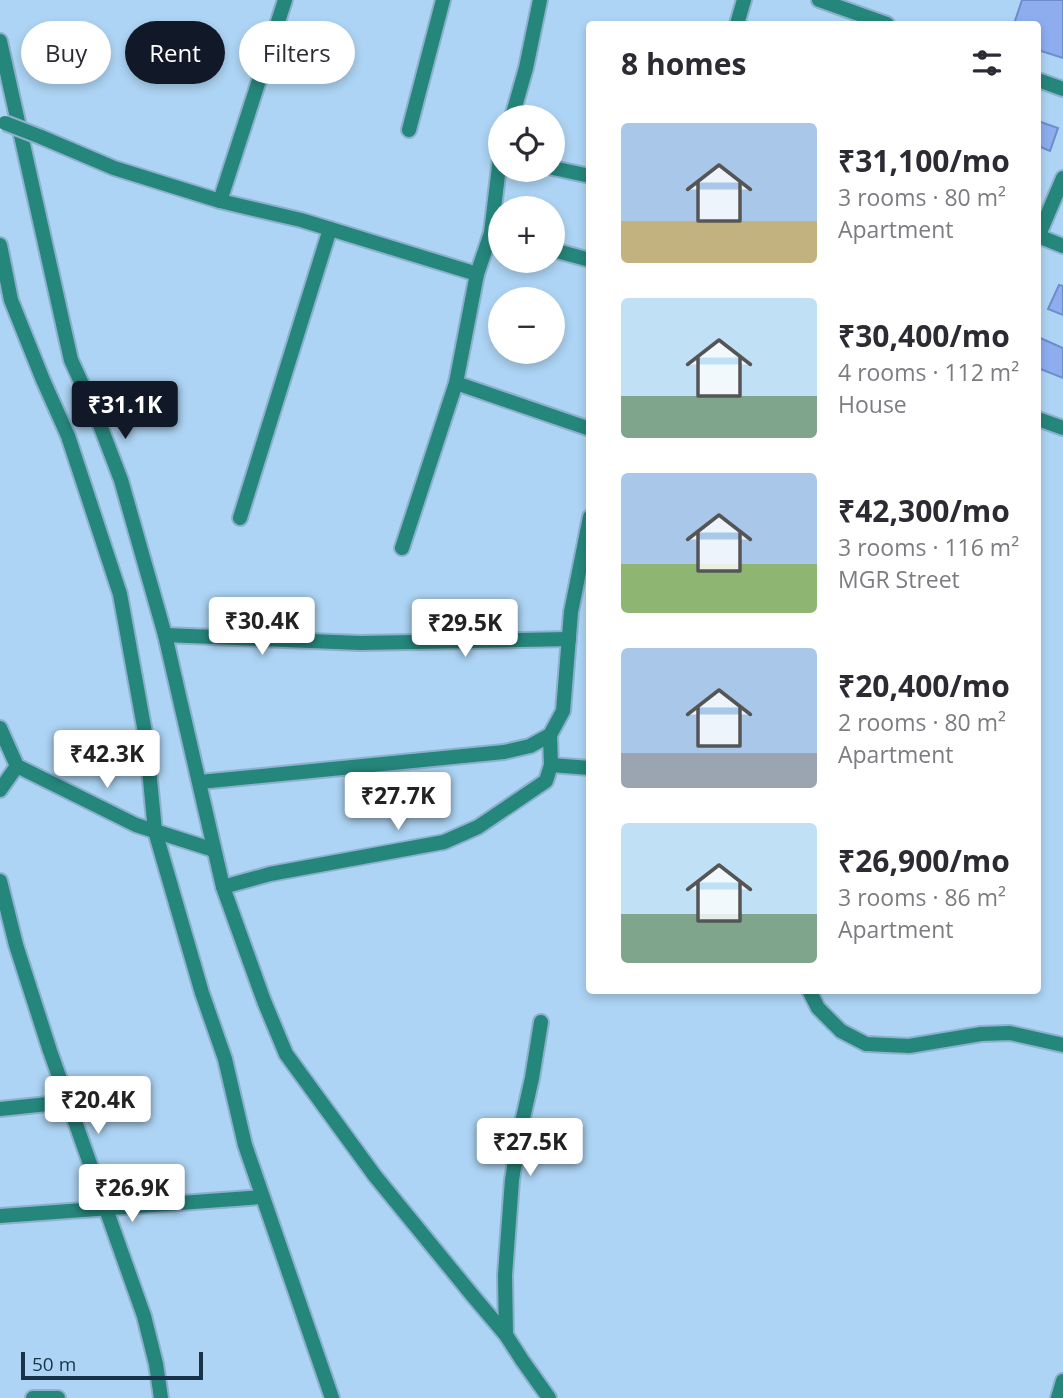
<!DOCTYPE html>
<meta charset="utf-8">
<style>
body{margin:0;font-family:"Open Sans",sans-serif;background:#f2f2f3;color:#2b2b33;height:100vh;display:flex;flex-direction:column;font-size:26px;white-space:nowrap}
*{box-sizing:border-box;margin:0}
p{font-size:23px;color:#7c7c81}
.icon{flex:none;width:38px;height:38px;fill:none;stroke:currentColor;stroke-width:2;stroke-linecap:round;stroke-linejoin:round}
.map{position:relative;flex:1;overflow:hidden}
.side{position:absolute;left:586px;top:21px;width:455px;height:973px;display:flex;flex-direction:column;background:#fff;border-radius:7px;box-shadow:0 4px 10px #0003}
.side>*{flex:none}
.banner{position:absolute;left:21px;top:21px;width:460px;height:63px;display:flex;gap:14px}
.tools{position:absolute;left:488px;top:105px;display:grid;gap:14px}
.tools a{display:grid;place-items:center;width:77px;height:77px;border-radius:50%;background:#fff;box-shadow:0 4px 10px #0003;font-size:35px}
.scale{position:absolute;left:21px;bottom:18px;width:182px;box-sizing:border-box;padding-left:7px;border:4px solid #183349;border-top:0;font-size:19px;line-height:24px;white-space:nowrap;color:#183349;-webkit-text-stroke:5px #add4f4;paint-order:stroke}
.price{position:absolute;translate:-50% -60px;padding:0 16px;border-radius:7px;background:#fff;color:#222;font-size:23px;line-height:46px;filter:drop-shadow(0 2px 4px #0008)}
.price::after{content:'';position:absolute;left:50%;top:42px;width:21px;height:16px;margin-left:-10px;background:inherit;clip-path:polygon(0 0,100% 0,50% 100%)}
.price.on{background:#111827;color:#fff}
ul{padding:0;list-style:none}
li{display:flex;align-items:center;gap:21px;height:175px;padding:0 35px}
li span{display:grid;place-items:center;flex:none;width:196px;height:140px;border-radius:7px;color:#555}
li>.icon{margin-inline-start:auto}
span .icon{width:84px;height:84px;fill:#fffc;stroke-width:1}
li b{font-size:30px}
h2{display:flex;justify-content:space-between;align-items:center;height:84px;padding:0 35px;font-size:30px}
.tag{padding:0 24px;border-radius:32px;background:#fff;box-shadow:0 4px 10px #0003;font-size:24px;line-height:63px}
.tag.on{background:#111827;color:#fff}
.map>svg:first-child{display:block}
.building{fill:#8dadef;stroke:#6e8ccc;stroke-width:2}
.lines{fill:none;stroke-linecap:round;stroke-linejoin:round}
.minor-casing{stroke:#8cb1ce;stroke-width:18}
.minor{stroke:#25867b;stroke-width:14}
.minor-bridge-casing{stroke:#8cb1ce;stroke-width:18;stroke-linecap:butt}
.minor-bridge{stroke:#25867b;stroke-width:14}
</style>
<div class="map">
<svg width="1063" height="1398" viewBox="0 0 1063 1398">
<rect width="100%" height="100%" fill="#add4f4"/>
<g class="building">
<path d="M1022,0H1063V58L1038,50V24H1014Z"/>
<path d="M1038,121L1058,128L1050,151L1038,146Z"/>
<path d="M1059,285L1063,286V315L1048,309Z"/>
<path d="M1038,337L1063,348V378L1038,368Z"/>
</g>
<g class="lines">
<defs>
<g id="minor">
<path d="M819,0L887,24"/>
<path d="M737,24L744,0"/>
<path d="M0,41L71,360L97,417L121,480L165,635L223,887L264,1001L286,1054L375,1176L473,1296L506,1335L522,1360L549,1398"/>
<path d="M1038,80L1063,89"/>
<path d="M512,117L526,68L540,0"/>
<path d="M409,130L443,0"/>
<path d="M41,137L114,168L220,201L301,220L477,274"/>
<path d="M553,168L590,176"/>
<path d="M220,201L285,0"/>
<path d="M1038,236L1063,246"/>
<path d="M1038,237L1063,178"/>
<path d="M0,245L11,300L43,380L68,436L120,594L146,738L155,831L202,993L225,1059L245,1145L332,1398"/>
<path d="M553,250L590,260"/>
<path d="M456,383L590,429"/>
<path d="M1038,419L1063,428"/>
<path d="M240,518L330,229"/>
<path d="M402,548L456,383L477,274L491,233L500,158"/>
<path d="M165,635L360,643L569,639"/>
<path d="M0,728L17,766L136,825L214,850"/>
<path d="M551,765L590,768"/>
<path d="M200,782L504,752L530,746L550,735L563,711L571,612L590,517"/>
<path d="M0,790L17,766"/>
<path d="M0,881L16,945L50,1051L144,1316L156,1364L161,1398"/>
<path d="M223,887L270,874L444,842L478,827L546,781L551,765L550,735"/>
<path d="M809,990L818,1008L841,1031L866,1044L909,1046L981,1034L1010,1033L1063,1045"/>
<path d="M0,1109L67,1102"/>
<path d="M0,1216L262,1197"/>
<path d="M506,1335L505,1275L512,1180L519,1136L532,1078L541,1022"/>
<path d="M33,1398H58"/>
<path d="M1058,1398L1063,1381"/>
</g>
</defs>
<use href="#minor" class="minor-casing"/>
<use href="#minor" class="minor"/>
<defs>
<path id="minor-bridge" d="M5,123L41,137"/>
</defs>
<use href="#minor-bridge" class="minor-bridge-casing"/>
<use href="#minor-bridge" class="minor-bridge"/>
</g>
</svg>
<div class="tools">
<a><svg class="icon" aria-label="locate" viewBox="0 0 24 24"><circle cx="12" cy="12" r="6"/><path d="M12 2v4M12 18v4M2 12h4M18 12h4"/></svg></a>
<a>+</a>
<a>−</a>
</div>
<div class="scale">50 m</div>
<b class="price on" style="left:125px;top:441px">₹31.1K</b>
<b class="price" style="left:262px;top:657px">₹30.4K</b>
<b class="price" style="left:465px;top:659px">₹29.5K</b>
<b class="price" style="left:107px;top:790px">₹42.3K</b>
<b class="price" style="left:398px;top:832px">₹27.7K</b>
<b class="price" style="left:98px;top:1136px">₹20.4K</b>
<b class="price" style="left:530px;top:1178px">₹27.5K</b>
<b class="price" style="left:132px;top:1224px">₹26.9K</b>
<div class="banner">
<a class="tag">Buy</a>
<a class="tag on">Rent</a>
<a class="tag">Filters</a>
</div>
<section class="side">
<h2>8 homes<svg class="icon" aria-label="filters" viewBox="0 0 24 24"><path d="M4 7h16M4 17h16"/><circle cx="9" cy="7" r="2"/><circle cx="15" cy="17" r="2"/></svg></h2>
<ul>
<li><span style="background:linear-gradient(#a9c7e8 70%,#c2b280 0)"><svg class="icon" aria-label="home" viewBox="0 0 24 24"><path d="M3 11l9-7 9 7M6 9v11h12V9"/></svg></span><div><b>₹31,100/mo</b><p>3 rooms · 80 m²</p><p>Apartment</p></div></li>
<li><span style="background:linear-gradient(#bfe0f5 70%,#7fa58c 0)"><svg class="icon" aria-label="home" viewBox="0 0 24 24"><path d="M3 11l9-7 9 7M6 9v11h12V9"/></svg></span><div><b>₹30,400/mo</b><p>4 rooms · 112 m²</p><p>House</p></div></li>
<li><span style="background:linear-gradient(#a9c7e8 65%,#8fb573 0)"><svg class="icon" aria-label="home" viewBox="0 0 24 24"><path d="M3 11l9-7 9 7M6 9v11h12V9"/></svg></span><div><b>₹42,300/mo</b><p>3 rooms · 116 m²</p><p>MGR Street</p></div></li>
<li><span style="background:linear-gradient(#a9c7e8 75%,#9aa5b1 0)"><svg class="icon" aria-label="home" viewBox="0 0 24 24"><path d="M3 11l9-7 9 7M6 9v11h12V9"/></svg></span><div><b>₹20,400/mo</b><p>2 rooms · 80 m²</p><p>Apartment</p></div></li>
<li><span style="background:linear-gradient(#bfe0f5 65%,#7fa58c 0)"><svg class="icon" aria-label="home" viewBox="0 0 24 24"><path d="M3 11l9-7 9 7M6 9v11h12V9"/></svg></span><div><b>₹26,900/mo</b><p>3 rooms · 86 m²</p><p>Apartment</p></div></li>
</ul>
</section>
</div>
